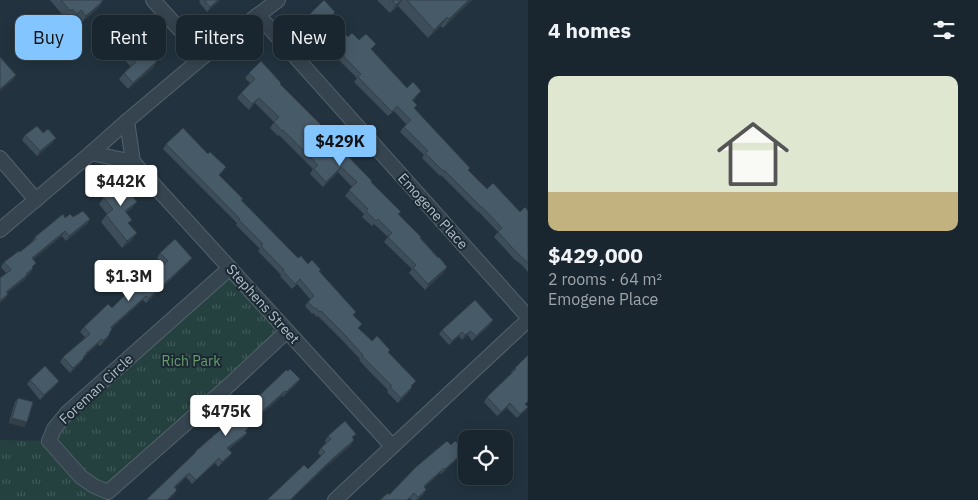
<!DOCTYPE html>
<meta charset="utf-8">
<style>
body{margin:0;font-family:"IBM Plex Sans",sans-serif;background:#232e37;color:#f1f3f6;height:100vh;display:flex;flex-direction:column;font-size:19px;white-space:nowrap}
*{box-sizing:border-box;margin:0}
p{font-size:16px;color:#9fa5aa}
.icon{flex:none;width:28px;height:28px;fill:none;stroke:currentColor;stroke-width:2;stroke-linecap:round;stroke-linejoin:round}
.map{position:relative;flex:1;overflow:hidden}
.sheet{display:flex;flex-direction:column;background:#1a262f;width:450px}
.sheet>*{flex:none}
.banner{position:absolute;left:15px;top:15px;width:438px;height:45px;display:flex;gap:10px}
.tools{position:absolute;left:458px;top:430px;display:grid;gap:10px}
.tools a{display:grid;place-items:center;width:55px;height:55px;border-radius:10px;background:#1a262f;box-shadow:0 2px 12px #0003,0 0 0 1px #38434b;font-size:25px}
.price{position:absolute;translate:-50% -42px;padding:0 11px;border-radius:5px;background:#fff;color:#222;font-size:16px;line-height:32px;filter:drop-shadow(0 1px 2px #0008)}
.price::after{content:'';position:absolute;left:50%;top:30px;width:15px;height:11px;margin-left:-8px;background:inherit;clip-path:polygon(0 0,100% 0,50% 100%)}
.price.active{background:#82c5ff;color:#111}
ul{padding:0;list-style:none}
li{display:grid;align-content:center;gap:10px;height:265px;padding:0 20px}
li+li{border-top:1px solid #38434b}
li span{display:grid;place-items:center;height:155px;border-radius:10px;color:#555}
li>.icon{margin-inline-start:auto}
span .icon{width:90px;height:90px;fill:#fffc;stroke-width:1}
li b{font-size:21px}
h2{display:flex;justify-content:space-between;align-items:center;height:60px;padding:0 20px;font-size:21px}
.chip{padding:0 18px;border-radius:10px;background:#1a262f;box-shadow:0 2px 12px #0003,0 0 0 1px #38434b;font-size:18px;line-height:45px}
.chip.active{background:#82c5ff;color:#111}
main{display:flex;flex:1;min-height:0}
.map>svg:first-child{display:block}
.grass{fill:url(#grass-tufts)}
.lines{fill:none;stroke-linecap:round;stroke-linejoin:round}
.minor-casing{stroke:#54626c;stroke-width:16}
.minor{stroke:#36444f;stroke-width:14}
.wall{fill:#3d4d59}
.shaded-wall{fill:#323f49}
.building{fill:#475a68;stroke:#323f49}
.labels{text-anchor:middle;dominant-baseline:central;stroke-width:4;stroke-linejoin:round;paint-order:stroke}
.street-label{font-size:14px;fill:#b2bfca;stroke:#1b2933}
.park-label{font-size:14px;fill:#679c6b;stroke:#1b2933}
</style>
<main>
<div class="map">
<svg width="528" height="500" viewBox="0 0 528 500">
<defs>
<pattern id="grass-tufts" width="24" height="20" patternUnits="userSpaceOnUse" patternTransform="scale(1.25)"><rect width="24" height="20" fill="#24403f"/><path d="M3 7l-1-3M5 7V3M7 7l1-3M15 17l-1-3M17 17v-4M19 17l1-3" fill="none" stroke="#415a59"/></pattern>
</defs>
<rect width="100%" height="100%" fill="#22333f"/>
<path class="grass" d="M230,268L287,331L108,492L104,500H0V440L49,441L54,429Z"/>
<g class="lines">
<defs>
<g id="minor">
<path d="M153,0L204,56"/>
<path d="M258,15L528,317"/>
<path d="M127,121L133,162L392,446"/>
<path d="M91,153L133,162"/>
<path d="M0,158L36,200"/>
<path d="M0,230L91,153L127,121L204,56L278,0"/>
<path d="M230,268L67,413L54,429L49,441L81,477L94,486L108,492L227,387L287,331"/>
<path d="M335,500L528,320"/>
</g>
</defs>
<use href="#minor" class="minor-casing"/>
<use href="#minor" class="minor"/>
</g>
<g class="wall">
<path d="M50,0H103L97,9L81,23L76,17L72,21L68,16L65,18Z"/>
<path d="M200,0H220L207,12L199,2Z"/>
<path d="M377,0H472L443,28L441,26L428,38L398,6L390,13Z"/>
<path d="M335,12L330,18L348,37L359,40L371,50L407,88L421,91L413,101L417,105L414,109L468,170L487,189L520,212L528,211V272L522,265L514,259L494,237L498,232L478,211V212L441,175L440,176L422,158L424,155L400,132L406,124L394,111L388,116L354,82L357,78L302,23L306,18Z"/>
<path d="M104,26L148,51L157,61L153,68L128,89L119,79L124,73L131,67L114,48L113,49L100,32Z"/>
<path d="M249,73L280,84L327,135L371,182L399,214L447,267L443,273L425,290L409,273L412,269L384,242L388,237L374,224L372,226L362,217L364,214L345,196L352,187L338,172L323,187L310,174L313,169L279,135L278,136L270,128L274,122L255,103L249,110L237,98L241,93L250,83L245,78Z"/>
<path d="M43,133L56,138L52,143L37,156L22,140L25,135Z"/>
<path d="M166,144L208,154L226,167L219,176L241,201L298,258L319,271L353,316L358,328L372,341L390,350L388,353L412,387L409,392L398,403L387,392L388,390L370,372L359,360L360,359L340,338L318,316L317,317L313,313L312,314L305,306L310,299L297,284L292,289L280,276L281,275L258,251L260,249L236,225L237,223L163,149Z"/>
<path d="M108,186L134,193L132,195V208L126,213L129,223L132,240L122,248L101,222L107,214L99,204L105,196L103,193Z"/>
<path d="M73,217L90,219L87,224L66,241L62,236L33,259V268L30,273L27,276L24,280L7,293L8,294L5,299L6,273L1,267L4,262L20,252L32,242L35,237L65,218Z"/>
<path d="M160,253L189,262L146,303L143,300L112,328V329L107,339L100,346L98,344L86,355L80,363L70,373L60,362L63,357L86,338L80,332L84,327L112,308L149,280L164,265L157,258Z"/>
<path d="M493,320L490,325L472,341L468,335L462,340L459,336L449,345L439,334L442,330Z"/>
<path d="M528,355L526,404L525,411L517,418L507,408L497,416L484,402L487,397L512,373L511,372Z"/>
<path d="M300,379L297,383L283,397L282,396L248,426L246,432L247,433L243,438L229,449L232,453L229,457L218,467L215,463L192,484L186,477L175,488L174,495L168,500H146L192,456L196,451L260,395Z"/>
<path d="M30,380L56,385L40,400L27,384Z"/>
<path d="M18,398L27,422L24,427L9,423L15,402Z"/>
<path d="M356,434L352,438L354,440L350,446L328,465L308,469L321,456L318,453L321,448L326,443L325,441L328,436Z"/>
<path d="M459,455V456L455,461L441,474L440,473L425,487L423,495L417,500H412L411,499L389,495Z"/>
</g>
<g class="shaded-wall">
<path d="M218,0H220L207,12L210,7Z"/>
<path d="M401,0H402L398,6L390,13L396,5Z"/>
<path d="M469,0H472L443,28L449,19Z"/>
<path d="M102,2L97,9L81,23L86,16Z"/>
<path d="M81,10L76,17L72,21L77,14Z"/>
<path d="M447,17L441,26L428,38L434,30Z"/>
<path d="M157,61L153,68L128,89L133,83Z"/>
<path d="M16,75L13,80L0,91V89Z"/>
<path d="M259,98L255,103L249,110L252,104Z"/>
<path d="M56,138L52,143L37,156L40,151Z"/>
<path d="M341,167L338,172L323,187L326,182Z"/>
<path d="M137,202L132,208L120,218L125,211Z"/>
<path d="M90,219L87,224L66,241L69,236Z"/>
<path d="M65,231L62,236L29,263L32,258Z"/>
<path d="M137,233L132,240L122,248L127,241Z"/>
<path d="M192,258L189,262L146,303L149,298Z"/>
<path d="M447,267L443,273L425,290L428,284Z"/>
<path d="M33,268L24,280L3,296L6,292Z"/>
<path d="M8,294L5,299L0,303V301Z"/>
<path d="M146,296L143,300L108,332L111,327Z"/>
<path d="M493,320L490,325L472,341L476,336Z"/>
<path d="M471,331L468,335L462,340L465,335Z"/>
<path d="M462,332L459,336L449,345L452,341Z"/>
<path d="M110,334L107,339L100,346L103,341Z"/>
<path d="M102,339L98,344L86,355L79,362L86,353Z"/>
<path d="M84,358L80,363L70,373L73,368Z"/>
<path d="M300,379L297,383L283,397L286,392Z"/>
<path d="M59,381L56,385L40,400L44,395Z"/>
<path d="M412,387L409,392L398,403L401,398Z"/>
<path d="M285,391L282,396L244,430L247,425Z"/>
<path d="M510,403L507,408L497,416Z"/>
<path d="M528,407L525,411L517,418L520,414Z"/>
<path d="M12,418L27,422L24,427L9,423Z"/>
<path d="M247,433L243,438L224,452L227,448Z"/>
<path d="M354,440L350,446L328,465L291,500H290L332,459Z"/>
<path d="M232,453L229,457L218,467L222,462Z"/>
<path d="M459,456L455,461L441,474L445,469Z"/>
<path d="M219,458L215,463L192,484L196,480Z"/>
<path d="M444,468L440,473L420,492L424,486Z"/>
<path d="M189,473L186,477L171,492L174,487Z"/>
<path d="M177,490L174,495L168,500H167Z"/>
<path d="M426,490L423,495L417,500H416Z"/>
</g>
<g class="building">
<path d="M61,0H100L102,2L86,16L81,10L77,14L72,9L70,11Z"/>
<path d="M204,0H218L210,7Z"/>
<path d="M324,0L335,12L329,18L348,37L352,33L359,40L366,34L376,44L371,49L407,88L413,82L421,91L412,100L417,105L414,108L470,168L468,170L487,189L493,183L520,212L525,207L528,211V263L518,254L498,232L502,228L482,207H481L444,170L443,171L425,153L428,151L404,127L411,120L397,106L392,112L358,77L361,74L306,18Z"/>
<path d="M392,0H401L396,5Z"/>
<path d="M407,0H469L449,19L447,17L434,30Z"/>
<path d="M116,15L121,20L123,18L129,26L132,23L152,46L147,49L157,61L133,83L124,73L136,62L118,42L117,43L104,26L112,16L113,17Z"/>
<path d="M0,57L16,75L0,89Z"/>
<path d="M261,61L281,83L280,84L329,133L327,135L372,181L371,182L401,212L398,214L421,237L420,238L438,258L439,257L447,267L428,284L413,268L416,265L388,237L392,233L378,219L376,221L366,211L368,209L349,190L357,182L341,167L326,182L314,169L318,165L283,130L282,131L274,122L279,117L259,98L252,104L241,93L255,79L249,73Z"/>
<path d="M37,126L43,133L48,129L56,138L40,151L25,135Z"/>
<path d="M183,128L208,154L210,152L226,167L219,175L243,199L241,200L298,258L301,256L308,264L312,260L321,270L319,271L356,312L353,315L362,324L358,328L372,341L377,336L390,350L388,352L416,381L411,386L412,387L401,398L390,387L392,386L362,356L363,355L343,333L321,311L320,312L316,308L315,309L308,302L314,296L300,279L295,284L283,271L284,270L261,246L263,244L239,220L240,219L166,144Z"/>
<path d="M120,176L134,193L131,194L137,202L125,211L132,220L128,223L137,233L127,241L106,215L113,209L103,197L112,190L108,186Z"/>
<path d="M83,211L90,219L69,236L65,231L32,258L36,263L32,267L33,268L26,274L27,275L6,292L8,294L0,301V278L11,270L4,262L19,251L20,252L36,239L35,237L63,214L65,218L70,214L73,217Z"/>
<path d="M175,239L192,258L149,298L146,296L111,327L112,329L109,333L110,334L103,341L102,339L86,353H87L83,357L84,358L73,368L63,357L90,334L84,327L108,304L112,308L145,275L149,280L168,261L160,253Z"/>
<path d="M475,300L493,320L476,336L471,331L465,335L462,332L452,341L442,330Z"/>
<path d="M528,355V401L525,404L528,407L520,414L510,403L501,412L487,397L516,369L515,368Z"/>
<path d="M45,366L59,381L44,395L30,380Z"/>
<path d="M290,369L300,379L286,392L285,391L247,425L249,427L245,431L247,433L227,448L232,453L222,462L219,458L196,480L189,473L174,487L177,490L167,500H146L196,452V451L226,425L259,394L260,395L286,370L288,371Z"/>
<path d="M18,398L33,402L27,422L12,418Z"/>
<path d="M345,421L356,434L352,437L354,440L332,459L290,500H267L304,465L308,469L325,452L321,448L331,439L328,436Z"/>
<path d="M447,441L451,445L455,441L463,449L458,454L459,456L445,469L444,468L424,486L426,490L418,497L414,493L407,500H380L388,493L389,495L416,467Z"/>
</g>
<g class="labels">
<g class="street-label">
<text transform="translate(433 211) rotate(48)">Emogene Place</text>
<text transform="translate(263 304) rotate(48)">Stephens Street</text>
<text transform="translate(96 389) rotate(-43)">Foreman Circle</text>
</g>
<g class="park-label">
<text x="191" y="361">Rich Park</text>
</g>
</g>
</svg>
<div class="tools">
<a><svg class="icon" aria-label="locate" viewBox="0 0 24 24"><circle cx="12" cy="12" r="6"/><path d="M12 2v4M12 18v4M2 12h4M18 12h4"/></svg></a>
</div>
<b class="price active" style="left:340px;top:167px">$429K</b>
<b class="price" style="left:121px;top:207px">$442K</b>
<b class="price" style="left:129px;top:302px">$1.3M</b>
<b class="price" style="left:226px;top:437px">$475K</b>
<div class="banner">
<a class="chip active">Buy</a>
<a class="chip">Rent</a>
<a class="chip">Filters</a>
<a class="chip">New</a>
</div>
</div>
<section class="sheet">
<h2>4 homes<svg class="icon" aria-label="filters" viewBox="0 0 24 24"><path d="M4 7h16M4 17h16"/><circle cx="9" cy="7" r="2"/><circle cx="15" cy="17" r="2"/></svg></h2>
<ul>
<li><span style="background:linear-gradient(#dfe7d0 75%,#c2b280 0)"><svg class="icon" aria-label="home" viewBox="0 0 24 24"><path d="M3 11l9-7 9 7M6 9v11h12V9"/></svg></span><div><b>$429,000</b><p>2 rooms · 64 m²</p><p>Emogene Place</p></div></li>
</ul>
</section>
</main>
